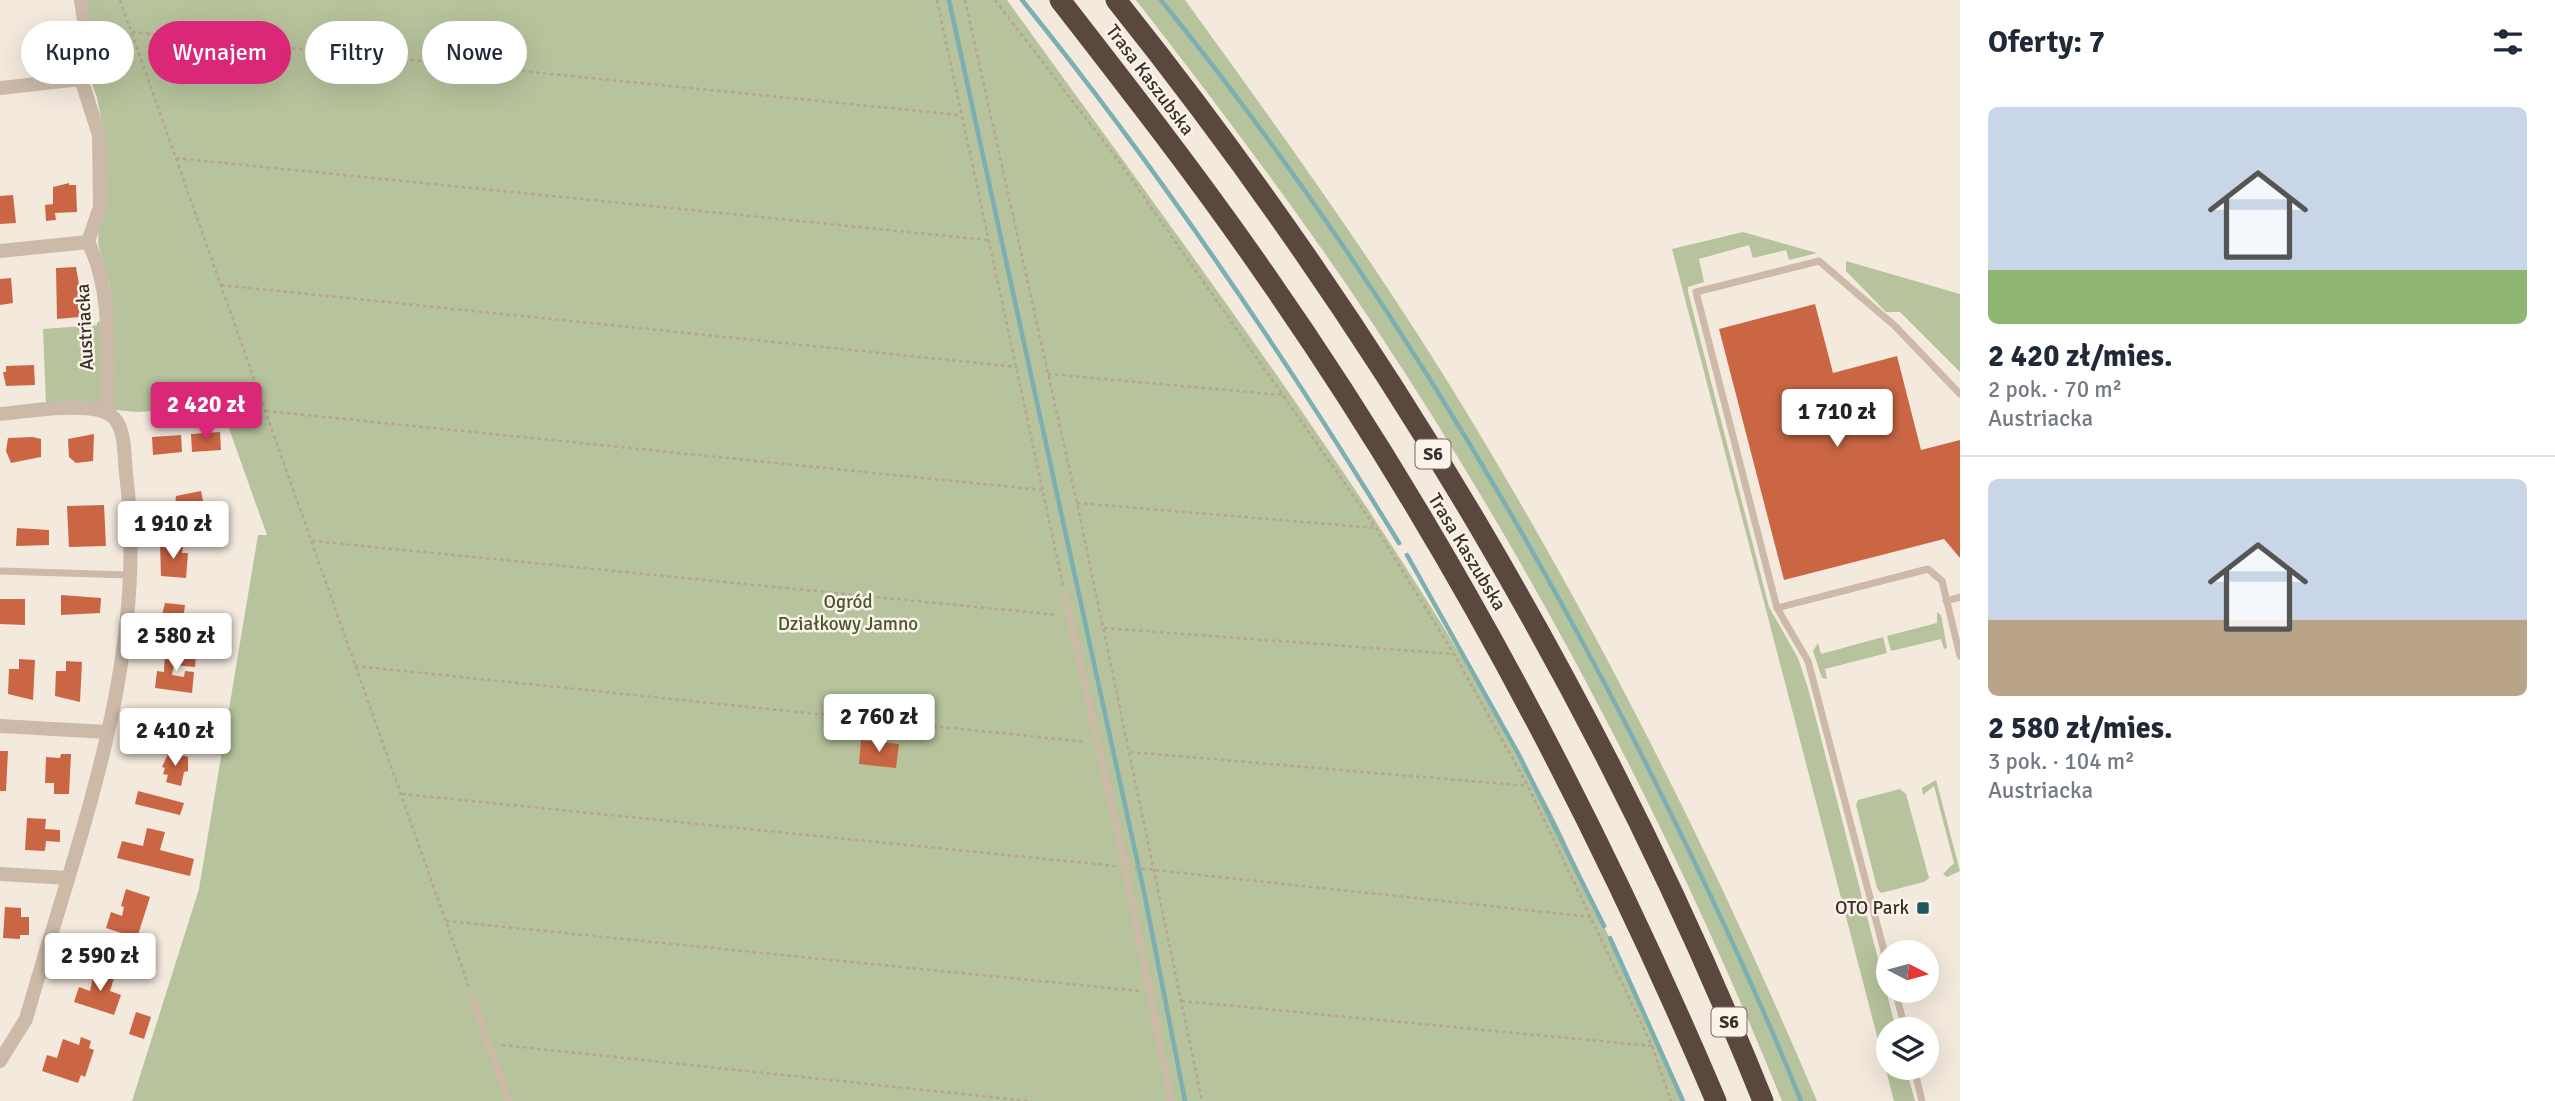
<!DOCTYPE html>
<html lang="pl">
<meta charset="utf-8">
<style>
body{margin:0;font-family:Signika,sans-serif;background:#f2f2f3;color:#1f2937;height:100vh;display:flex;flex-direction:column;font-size:26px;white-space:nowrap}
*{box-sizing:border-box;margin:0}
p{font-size:23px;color:#747a83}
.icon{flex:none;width:38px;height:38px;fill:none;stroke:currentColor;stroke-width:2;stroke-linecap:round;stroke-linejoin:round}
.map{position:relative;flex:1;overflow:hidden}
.panel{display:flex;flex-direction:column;background:#fff;width:595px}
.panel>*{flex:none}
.guide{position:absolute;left:21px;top:21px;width:665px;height:63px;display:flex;gap:14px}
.needle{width:46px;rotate:96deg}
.fabs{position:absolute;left:1876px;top:940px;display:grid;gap:14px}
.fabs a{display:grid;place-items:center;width:63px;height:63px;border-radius:50%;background:#fff;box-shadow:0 7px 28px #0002;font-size:35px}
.price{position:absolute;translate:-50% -60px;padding:0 16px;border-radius:7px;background:#fff;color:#222;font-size:23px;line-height:46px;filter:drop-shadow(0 2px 4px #0008)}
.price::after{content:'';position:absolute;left:50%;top:42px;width:21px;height:16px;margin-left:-10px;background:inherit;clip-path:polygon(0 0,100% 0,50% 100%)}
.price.current{background:#db2777;color:#fff}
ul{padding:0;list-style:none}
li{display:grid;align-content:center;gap:14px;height:371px;padding:0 28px}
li+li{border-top:2px solid #e0e1e3}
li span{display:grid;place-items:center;height:217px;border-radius:10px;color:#555}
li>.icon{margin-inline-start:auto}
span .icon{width:126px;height:126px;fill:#fffc;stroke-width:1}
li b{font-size:30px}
h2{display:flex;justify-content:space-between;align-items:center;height:84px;padding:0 28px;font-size:30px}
.tag{padding:0 24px;border-radius:32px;background:#fff;box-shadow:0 7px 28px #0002;font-size:24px;line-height:63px}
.tag.current{background:#db2777;color:#fff}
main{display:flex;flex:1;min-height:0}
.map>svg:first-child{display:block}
.green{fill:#b6c39c}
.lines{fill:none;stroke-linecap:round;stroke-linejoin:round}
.stream{stroke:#7bafb2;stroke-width:4.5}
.building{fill:#ca6644}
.path{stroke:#b8a392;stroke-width:2.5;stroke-dasharray:3.5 3.5;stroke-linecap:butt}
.lane{stroke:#ccb9a8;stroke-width:7}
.street{stroke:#ccb9a8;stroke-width:14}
.highway{stroke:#5a483f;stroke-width:21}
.poi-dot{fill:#1c575c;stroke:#fbf3ea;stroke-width:2.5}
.labels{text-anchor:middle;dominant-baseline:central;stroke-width:5;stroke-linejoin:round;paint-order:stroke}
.shield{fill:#fbf3ea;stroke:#736963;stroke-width:2}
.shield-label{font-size:18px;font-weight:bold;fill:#392e29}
.street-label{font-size:19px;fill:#392e29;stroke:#fbf3ea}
.park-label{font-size:19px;fill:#47582b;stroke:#fbf3ea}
.poi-label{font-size:19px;fill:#392e29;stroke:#fbf3ea;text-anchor:end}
</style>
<main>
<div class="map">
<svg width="1960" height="1101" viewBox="0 0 1960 1101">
<rect width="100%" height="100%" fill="#f3e9dd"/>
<g class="green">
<path d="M85,0H1007C1194,260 1390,517 1544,799C1564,835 1579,874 1597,911C1626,974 1656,1036 1681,1101H132L199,889L258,535H267L221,406L138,412L46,404L43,329L97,325V322L112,321L110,287L98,243L104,134L97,97L89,76Z"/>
<path d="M1136,0H1185C1275,124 1365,249 1446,379C1589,610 1711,851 1817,1101H1782C1673,832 1536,570 1375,327C1301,215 1219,107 1136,0Z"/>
<path d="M1743,232L1817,253L1789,260L1786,250L1753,258L1749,245L1699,259L1704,282L1688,287V292L1769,607L1798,658L1808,688L1896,1029H1888V1068H1906L1915,1101H1894L1672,249Z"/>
<path d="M1846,261L1960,294V372L1900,312H1886L1846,271Z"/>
<path d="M1937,612L1941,615L1947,648L1944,649L1941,639L1891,651L1887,636L1937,623Z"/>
<path d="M1883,637L1887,653L1825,669L1827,679L1822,678L1813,651L1818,643L1821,654Z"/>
<path d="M1936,780L1960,871L1947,877L1943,874L1954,863L1934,786L1923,795L1922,788Z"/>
<path d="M1900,789L1906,794L1929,878L1924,882L1881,893L1877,888L1856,805L1858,800Z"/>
</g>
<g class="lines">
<g class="stream">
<path d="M949,0L1144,892L1185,1101"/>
<path d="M1022,0C1160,171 1284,355 1399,543"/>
<path d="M1161,0C1344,226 1498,476 1631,734C1692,854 1751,976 1801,1101"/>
<path d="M1407,555L1519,755L1604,926"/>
<path d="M1610,938L1683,1101"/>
</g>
</g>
<g class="building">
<path d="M51,32L52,35L65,34L68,55L35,62V58L27,59L22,48L25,41L33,40L32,34Z"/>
<path d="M69,183V185H76L77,212L55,213L56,220L46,221L45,205L53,204V187Z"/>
<path d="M13,195L16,223L0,224V196Z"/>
<path d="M76,267L83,308L79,309L80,317L57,319L56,268Z"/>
<path d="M11,278L13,303L0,305V279Z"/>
<path d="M1815,304L1833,373L1897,356L1921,450L1960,440V558L1944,539L1784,580L1719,329Z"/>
<path d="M34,365L35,385L6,386L3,372H6V366Z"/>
<path d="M220,432L221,450L192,452L191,434Z"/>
<path d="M94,434L93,461L76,463L69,457L68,439Z"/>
<path d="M181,435L182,452L153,455L152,437Z"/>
<path d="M33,437L41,439V457L11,463L6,451L8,438Z"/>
<path d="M201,491L206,515L174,517L176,496Z"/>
<path d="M104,505L106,546L69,547L67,506Z"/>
<path d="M17,528L49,530V545L16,546Z"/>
<path d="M160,544L183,546L182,553H188L186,578L161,576Z"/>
<path d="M61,595L101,598L100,613L61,615Z"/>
<path d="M0,599H25V625L0,624Z"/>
<path d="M165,603L185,605L182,627L178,626L177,634L158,631Z"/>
<path d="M165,651L196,655L195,667L174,665L172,675L184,677L185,671L194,672L192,693L155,688L157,671L164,672Z"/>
<path d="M19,659L35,660L33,700L8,694L9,669H19Z"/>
<path d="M66,661L82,662L80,702L55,696L56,671H66Z"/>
<path d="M153,708L178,713L175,731L165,729L164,737L145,733L146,724L150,725Z"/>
<path d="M861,740L899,744L896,768L859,764Z"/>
<path d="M0,751H8L6,791H0Z"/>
<path d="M169,752L188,757V771L184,772L181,786L166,782L168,775L163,774L165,768L162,767Z"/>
<path d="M61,754H71L69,794H54V783H45L46,757L60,758Z"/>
<path d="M138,791L184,803L180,815L135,804Z"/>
<path d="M27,818L46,819L45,829L60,830V842L46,841L45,851L25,850Z"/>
<path d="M147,828L165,832L160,850L194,859L190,876L117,858L122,841L143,846Z"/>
<path d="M126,889L150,897L137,938L106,928L111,912L122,916L124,907L121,906Z"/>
<path d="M5,907L21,908V917H29V935H20V939L3,938Z"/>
<path d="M96,964L109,968L107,975L114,978L110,991L121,995L114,1015L74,1002L79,987L90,991Z"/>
<path d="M136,1012L151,1017L144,1039L129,1034Z"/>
<path d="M81,1037L91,1041L89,1048L94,1050L85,1077L81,1075L78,1083L42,1071L47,1055L57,1058L63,1039L79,1045Z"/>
</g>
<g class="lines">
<g class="path">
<path d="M120,0L469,987"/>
<path d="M937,0L1063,585"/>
<path d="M965,0L1077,503L1202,1101"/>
<path d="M995,0L1118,160L1376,528L1454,654L1528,786L1652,1046L1181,1001"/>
<path d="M132,32L960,115"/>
<path d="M176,158L987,240"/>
<path d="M221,285L1017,367"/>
<path d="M1048,374L1282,395"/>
<path d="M266,411L1042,490"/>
<path d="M1077,503L1376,528"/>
<path d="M312,541L1058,615"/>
<path d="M1104,628L1454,654"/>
<path d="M355,666L1086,742"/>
<path d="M1130,752L1528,786"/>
<path d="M402,794L1115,866"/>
<path d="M1135,868L1592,917"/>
<path d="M446,921L1139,991"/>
<path d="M502,1045L1028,1101"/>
<path d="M1652,1046L1671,1101"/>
</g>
<g class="lane">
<path d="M0,571L129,575"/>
<path d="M1065,595L1125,867L1171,1101"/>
<path d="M1946,601L1960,597"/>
<path d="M1777,608L1696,292L1819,261L1895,326L1960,394"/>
<path d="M1888,966L1808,661L1777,608L1928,569L1942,581L1960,656"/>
<path d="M1895,990L1905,1029"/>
<path d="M472,997L509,1101"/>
<path d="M1914,1068L1922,1101"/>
</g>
<g class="street">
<path d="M81,0L87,41V62L81,79L99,135L100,207L88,242C114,292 106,358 108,413"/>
<path d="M0,88L81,79"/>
<path d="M0,251L88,242"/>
<path d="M0,414C25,412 97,399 114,418C126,431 124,457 126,474C150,661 76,842 26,1019L0,1061"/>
<path d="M0,726L107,732"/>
<path d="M0,874L68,878"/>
</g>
<g class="highway">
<path d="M1060,0C1130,90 1200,180 1265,274C1445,532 1593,812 1716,1101"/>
<path d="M1116,0C1379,329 1606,709 1763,1101"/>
</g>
</g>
<rect class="poi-dot" x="1916" y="901" width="14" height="14" rx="3.5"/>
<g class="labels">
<g class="shield">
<rect x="1415.5" y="439.5" width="35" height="29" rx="5"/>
<rect x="1711.5" y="1007.5" width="35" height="29" rx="5"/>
</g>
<g class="shield-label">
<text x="1433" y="454">S6</text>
<text x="1729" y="1022">S6</text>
</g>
<g class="street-label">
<text transform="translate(1150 80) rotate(53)">Trasa Kaszubska</text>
<text transform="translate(85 327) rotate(-93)">Austriacka</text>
<text transform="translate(1467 552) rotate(59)">Trasa Kaszubska</text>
</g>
<g class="park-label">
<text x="848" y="602">Ogród<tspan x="848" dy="22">Działkowy Jamno</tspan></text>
</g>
<g class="poi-label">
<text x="1909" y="908">OTO Park</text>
</g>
</g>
</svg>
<div class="fabs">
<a><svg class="needle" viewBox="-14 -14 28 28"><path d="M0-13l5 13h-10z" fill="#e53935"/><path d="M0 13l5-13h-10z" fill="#747a83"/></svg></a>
<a><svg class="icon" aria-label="layers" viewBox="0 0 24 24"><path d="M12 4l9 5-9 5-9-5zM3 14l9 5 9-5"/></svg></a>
</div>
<b class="price current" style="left:206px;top:442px">2 420 zł</b>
<b class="price" style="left:1837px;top:449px">1 710 zł</b>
<b class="price" style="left:173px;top:561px">1 910 zł</b>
<b class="price" style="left:176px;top:673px">2 580 zł</b>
<b class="price" style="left:879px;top:754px">2 760 zł</b>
<b class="price" style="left:175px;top:768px">2 410 zł</b>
<b class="price" style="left:100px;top:993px">2 590 zł</b>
<div class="guide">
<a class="tag">Kupno</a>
<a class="tag current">Wynajem</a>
<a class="tag">Filtry</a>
<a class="tag">Nowe</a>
</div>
</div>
<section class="panel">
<h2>Oferty: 7<svg class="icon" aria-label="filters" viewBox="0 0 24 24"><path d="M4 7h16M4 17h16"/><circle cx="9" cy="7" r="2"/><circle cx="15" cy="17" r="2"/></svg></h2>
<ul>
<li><span style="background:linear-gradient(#c9d6e8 75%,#8fb573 0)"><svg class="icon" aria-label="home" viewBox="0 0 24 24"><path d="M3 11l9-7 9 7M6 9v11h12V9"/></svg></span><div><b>2 420 zł/mies.</b><p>2 pok. · 70 m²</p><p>Austriacka</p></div></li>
<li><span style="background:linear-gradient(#c9d6e8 65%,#b9a48a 0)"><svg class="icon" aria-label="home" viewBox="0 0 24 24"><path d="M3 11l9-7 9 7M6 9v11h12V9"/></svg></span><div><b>2 580 zł/mies.</b><p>3 pok. · 104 m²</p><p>Austriacka</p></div></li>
</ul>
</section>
</main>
